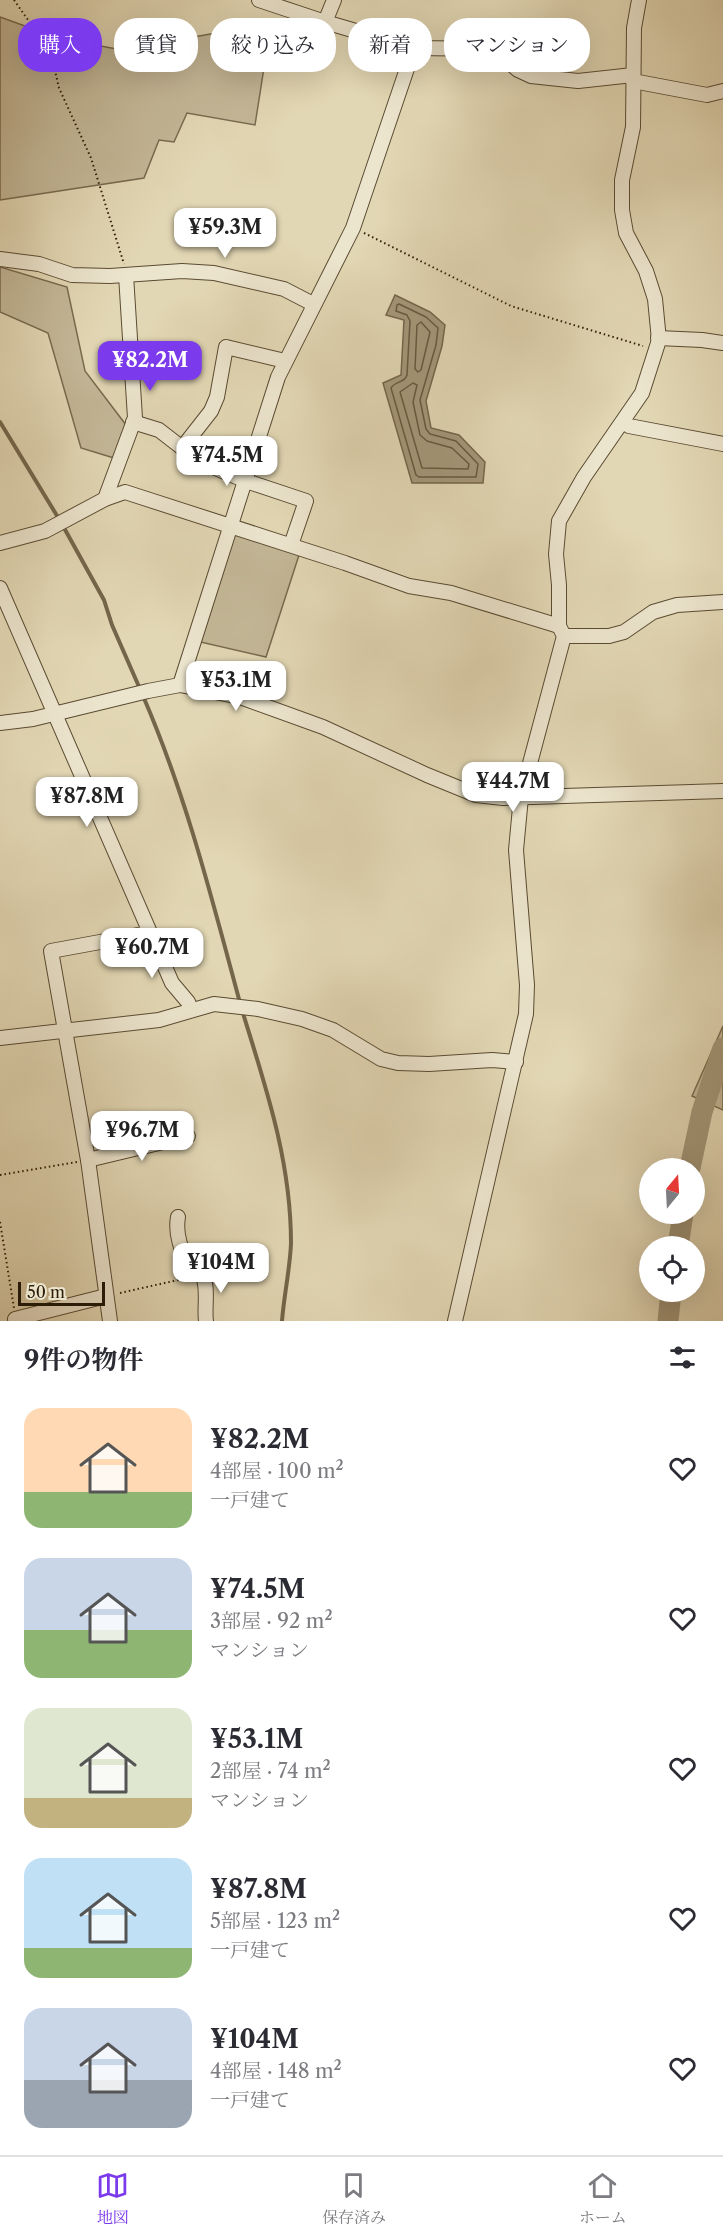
<!DOCTYPE html>
<html lang="ja">
<meta charset="utf-8">
<style>
body{margin:0;font-family:"Libre Caslon Text","Noto Serif JP",serif;background:#f7f7f7;color:#2b2b33;height:100vh;display:flex;flex-direction:column;font-size:22px;white-space:nowrap}
*{box-sizing:border-box;margin:0}
p{font-size:20px;color:#7c7c81}
.icon{flex:none;width:33px;height:33px;fill:none;stroke:currentColor;stroke-width:2;stroke-linecap:round;stroke-linejoin:round}
.map{position:relative;height:1321px;overflow:hidden}
.details{display:flex;flex-direction:column;background:#fff;flex:1}
.details>*{flex:none}
.banner{position:absolute;left:18px;top:18px;width:687px;height:54px;display:flex;gap:12px}
.needle{width:39px;rotate:18deg}
.controls{position:absolute;left:639px;top:1158px;display:grid;gap:12px}
.controls a{display:grid;place-items:center;width:66px;height:66px;border-radius:50%;background:#fff;box-shadow:0 6px 24px #0002;font-size:30px}
.scale{position:absolute;left:18px;bottom:15px;width:87px;box-sizing:border-box;padding-left:6px;border:3px solid #2d1c07;border-top:0;font-size:16px;line-height:21px;white-space:nowrap;color:#2d1c07;-webkit-text-stroke:4px #ece5ce;paint-order:stroke}
.price{position:absolute;translate:-50% -51px;padding:0 14px;border-radius:12px;background:#fff;color:#222;font-size:20px;line-height:39px;filter:drop-shadow(0 2px 3px #0008)}
.price::after{content:'';position:absolute;left:50%;top:36px;width:18px;height:14px;margin-left:-9px;background:inherit;clip-path:polygon(0 0,100% 0,50% 100%)}
.price.active{background:#7c3aed;color:#fff}
ul{padding:0;list-style:none}
li{display:flex;align-items:center;gap:18px;height:150px;padding:0 24px}
li span{display:grid;place-items:center;flex:none;width:168px;height:120px;border-radius:18px;color:#555}
li>.icon{margin-inline-start:auto}
span .icon{width:72px;height:72px;fill:#fffc;stroke-width:1}
li b{font-size:26px}
h2{display:flex;justify-content:space-between;align-items:center;height:72px;padding:0 24px;font-size:26px}
.pill{padding:0 21px;border-radius:24px;background:#fff;box-shadow:0 6px 24px #0002;font-size:21px;line-height:54px}
.pill.active{background:#7c3aed;color:#fff}
.tab-bar{display:flex;justify-content:space-around;align-items:center;height:84px;border-top:2px solid #e1e1e2;background:#fff;font-size:16px;color:#7c7c81}
.tab-bar a{display:grid;justify-items:center;gap:3px}
.tab-bar .active{color:#7c3aed}
.map>svg:first-child{display:block}
.green{fill:#c3b797;stroke:#786a4f;stroke-width:1.5}
.water{fill:#a49779;stroke:#74664b;stroke-width:1.5}
.lines{fill:none;stroke-linecap:round;stroke-linejoin:round}
.shore{stroke:#685a40;stroke-width:1.5}
.stream{stroke:#74664b;stroke-width:4}
.river{stroke:#a49779;stroke-width:21}
.minor-casing{stroke:#5a4b32;stroke-width:16}
.path{stroke:#2d1c07;stroke-width:2;stroke-dasharray:1.5 3;stroke-linecap:butt}
.minor{stroke:#ece5ce;stroke-width:14}
</style>
<div class="map">
<svg width="723" height="1321" viewBox="0 0 723 1321">
<rect width="100%" height="100%" fill="#e2d7b4"/>
<filter id="stains"><feTurbulence type="fractalNoise" baseFrequency=".00333" numOctaves="4"/><feColorMatrix values="0 0 0 0 .2 0 0 0 0 .09 0 0 0 0 .02 0 0 0 .5 -.17"/></filter>
<radialGradient id="worn" r=".72"><stop offset=".6" stop-color="#630" stop-opacity="0"/><stop offset="1" stop-color="#630" stop-opacity=".3"/></radialGradient>
<g class="green">
<path d="M0,17L58,38L122,50L271,23L255,125L187,113L174,142L159,140L144,178L0,200Z"/>
<path d="M0,267L67,287L85,371L126,425L114,458L81,448L48,333L0,312Z"/>
<path d="M238,533L300,552L266,657L196,641L232,536Z"/>
<path d="M723,1026V1110L692,1096Z"/>
</g>
<path class="water" d="M395,295L430,312L445,325L442,346L426,401L431,428L459,435L485,462L483,483H412L383,383L401,375L404,320L386,315Z"/>
<g class="lines">
<g class="shore">
<path d="M399,304L426,317L438,328L436,345L420,400L426,429L430,434L456,441L478,464L476,477H419L416,475L391,388C395,381 405,383 407,375L410,321L407,315L396,311L397,305Z"/>
<path d="M421,322L430,332L421,370L418,372L415,369L417,325Z"/>
<path d="M413,383L417,385L413,402L420,435L427,441L452,448L469,464L468,469L422,468L400,392Z"/>
</g>
<g class="stream">
<path d="M0,422L59,519"/>
<path d="M63,526L104,600L112,625L140,689"/>
<path d="M143,696C186,795 212,899 240,1003"/>
<path d="M242,1010C266,1088 291,1161 291,1243C290,1269 284,1295 282,1321"/>
</g>
<g class="river">
<path d="M690,1168L702,1112L723,1048"/>
<path d="M678,1246L683,1214"/>
<path d="M668,1321L671,1292"/>
</g>
<defs>
<g id="minor">
<path d="M259,0L325,22L414,48L494,49L518,70L531,76L578,81L633,75"/>
<path d="M325,22L334,0"/>
<path d="M633,81L707,95L723,91"/>
<path d="M0,259L39,264L72,275L110,276L182,271L214,273L284,289L313,304"/>
<path d="M658,338L702,340L723,343"/>
<path d="M133,422L159,430L199,461L246,481L306,501L291,545"/>
<path d="M624,422L629,426L723,444"/>
<path d="M182,448L211,411L217,397L226,347L285,361"/>
<path d="M105,499L135,418L126,275"/>
<path d="M0,543L45,531L105,499L125,492L345,563L409,586L451,593L559,626"/>
<path d="M0,588L172,983L188,1002L191,1009"/>
<path d="M564,636H609L624,632L653,612L677,605L723,602"/>
<path d="M180,685L278,377L353,228L414,48"/>
<path d="M0,723L33,719L148,691L180,685L240,697L323,727L427,775L476,795L503,798L723,791"/>
<path d="M0,1038L159,1020L214,1004L258,1009L302,1019L333,1030L381,1059L398,1063L429,1064L492,1060L516,1062"/>
<path d="M88,1160L188,1136"/>
<path d="M178,1217C175,1234 181,1252 191,1266C194,1269 199,1271 202,1275C209,1286 204,1308 206,1321"/>
<path d="M15,1319L106,1296"/>
<path d="M110,1321L88,1160L51,951L149,933"/>
<path d="M455,1321L526,1014L527,985L516,850L521,797L564,636L559,626V585L556,554L559,521L584,477L642,393L659,340L655,299L646,271L626,233L622,210V180L633,127L634,28L639,0"/>
</g>
</defs>
<use href="#minor" class="minor-casing"/>
<g class="path">
<path d="M14,0L33,27L52,58L59,88L91,158L124,264"/>
<path d="M364,233L511,306L643,346"/>
<path d="M0,1175L77,1162"/>
<path d="M0,1222L14,1308"/>
<path d="M120,1293L187,1278"/>
</g>
<use href="#minor" class="minor"/>
</g>
<rect width="100%" height="100%" filter="url(#stains)"/>
<rect width="100%" height="100%" fill="url(#worn)"/>
</svg>
<div class="controls">
<a><svg class="needle" viewBox="-14 -14 28 28"><path d="M0-13l5 13h-10z" fill="#e53935"/><path d="M0 13l5-13h-10z" fill="#7c7c81"/></svg></a>
<a><svg class="icon" aria-label="locate" viewBox="0 0 24 24"><circle cx="12" cy="12" r="6"/><path d="M12 2v4M12 18v4M2 12h4M18 12h4"/></svg></a>
</div>
<div class="scale">50 m</div>
<b class="price" style="left:225px;top:259px">¥59.3M</b>
<b class="price active" style="left:150px;top:392px">¥82.2M</b>
<b class="price" style="left:227px;top:487px">¥74.5M</b>
<b class="price" style="left:236px;top:712px">¥53.1M</b>
<b class="price" style="left:513px;top:813px">¥44.7M</b>
<b class="price" style="left:87px;top:828px">¥87.8M</b>
<b class="price" style="left:152px;top:979px">¥60.7M</b>
<b class="price" style="left:142px;top:1162px">¥96.7M</b>
<b class="price" style="left:221px;top:1294px">¥104M</b>
<div class="banner">
<a class="pill active">購入</a>
<a class="pill">賃貸</a>
<a class="pill">絞り込み</a>
<a class="pill">新着</a>
<a class="pill">マンション</a>
</div>
</div>
<section class="details">
<h2>9件の物件<svg class="icon" aria-label="filters" viewBox="0 0 24 24"><path d="M4 7h16M4 17h16"/><circle cx="9" cy="7" r="2"/><circle cx="15" cy="17" r="2"/></svg></h2>
<ul>
<li><span style="background:linear-gradient(#ffd9b3 70%,#8fb573 0)"><svg class="icon" aria-label="home" viewBox="0 0 24 24"><path d="M3 11l9-7 9 7M6 9v11h12V9"/></svg></span><div><b>¥82.2M</b><p>4部屋 · 100 m²</p><p>一戸建て</p></div><svg class="icon" aria-label="heart" viewBox="0 0 24 24"><path d="M12 20l-8-8c-3-5 5-10 8-4 3-6 11-1 8 4z"/></svg></li>
<li><span style="background:linear-gradient(#c9d6e8 60%,#8fb573 0)"><svg class="icon" aria-label="home" viewBox="0 0 24 24"><path d="M3 11l9-7 9 7M6 9v11h12V9"/></svg></span><div><b>¥74.5M</b><p>3部屋 · 92 m²</p><p>マンション</p></div><svg class="icon" aria-label="heart" viewBox="0 0 24 24"><path d="M12 20l-8-8c-3-5 5-10 8-4 3-6 11-1 8 4z"/></svg></li>
<li><span style="background:linear-gradient(#dfe7d0 75%,#c2b280 0)"><svg class="icon" aria-label="home" viewBox="0 0 24 24"><path d="M3 11l9-7 9 7M6 9v11h12V9"/></svg></span><div><b>¥53.1M</b><p>2部屋 · 74 m²</p><p>マンション</p></div><svg class="icon" aria-label="heart" viewBox="0 0 24 24"><path d="M12 20l-8-8c-3-5 5-10 8-4 3-6 11-1 8 4z"/></svg></li>
<li><span style="background:linear-gradient(#bfe0f5 75%,#8fb573 0)"><svg class="icon" aria-label="home" viewBox="0 0 24 24"><path d="M3 11l9-7 9 7M6 9v11h12V9"/></svg></span><div><b>¥87.8M</b><p>5部屋 · 123 m²</p><p>一戸建て</p></div><svg class="icon" aria-label="heart" viewBox="0 0 24 24"><path d="M12 20l-8-8c-3-5 5-10 8-4 3-6 11-1 8 4z"/></svg></li>
<li><span style="background:linear-gradient(#c9d6e8 60%,#9aa5b1 0)"><svg class="icon" aria-label="home" viewBox="0 0 24 24"><path d="M3 11l9-7 9 7M6 9v11h12V9"/></svg></span><div><b>¥104M</b><p>4部屋 · 148 m²</p><p>一戸建て</p></div><svg class="icon" aria-label="heart" viewBox="0 0 24 24"><path d="M12 20l-8-8c-3-5 5-10 8-4 3-6 11-1 8 4z"/></svg></li>
</ul>
</section>
<nav class="tab-bar">
<a class="active"><svg class="icon" aria-label="map" viewBox="0 0 24 24"><path d="M3 6l6-2 6 2 6-2v14l-6 2-6-2-6 2zM9 4v14M15 6v14"/></svg>地図</a>
<a><svg class="icon" aria-label="saved" viewBox="0 0 24 24"><path d="M7 4h10v16l-5-4-5 4z"/></svg>保存済み</a>
<a><svg class="icon" aria-label="home" viewBox="0 0 24 24"><path d="M3 11l9-7 9 7M6 9v11h12V9"/></svg>ホーム</a>
</nav>
